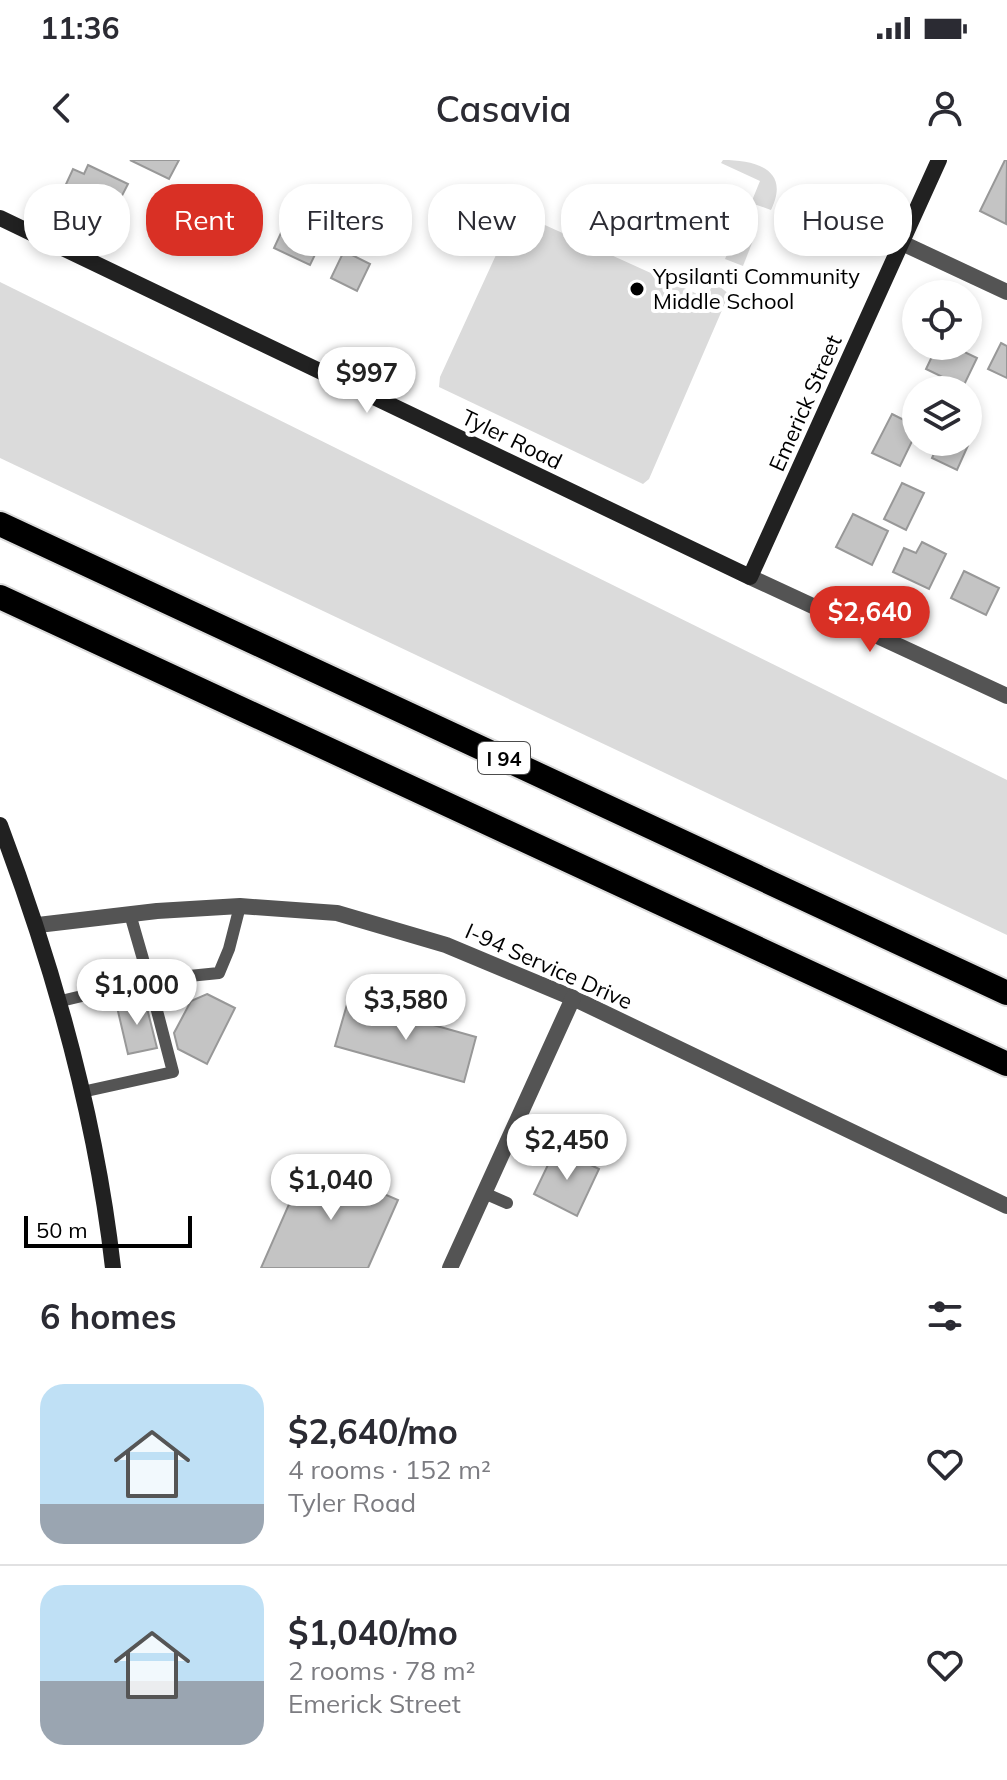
<!DOCTYPE html>
<meta charset="utf-8">
<style>
body{margin:0;font-family:Mulish,sans-serif;background:#f2f2f3;color:#2b2b33;height:100vh;display:flex;flex-direction:column;font-size:30px;white-space:nowrap}
*{box-sizing:border-box;margin:0}
p{font-size:26px;color:#7c7c81}
.icon{flex:none;width:44px;height:44px;fill:none;stroke:currentColor;stroke-width:2;stroke-linecap:round;stroke-linejoin:round}
.map{position:relative;height:1108px;overflow:hidden}
.panel{display:flex;flex-direction:column;background:#fff;flex:1}
.panel>*{flex:none}
.guide{position:absolute;left:24px;top:24px;width:960px;height:72px;display:flex;gap:16px}
.controls{position:absolute;left:902px;top:120px;display:grid;gap:16px}
.controls a{display:grid;place-items:center;width:80px;height:80px;border-radius:50%;background:#fff;box-shadow:0 4px 12px #0003;font-size:40px}
.scale{position:absolute;left:24px;bottom:20px;width:168px;box-sizing:border-box;padding-left:8px;border:4px solid #000;border-top:0;font-size:22px;line-height:28px;white-space:nowrap;color:#000;-webkit-text-stroke:6px #fff;paint-order:stroke}
.price{position:absolute;translate:-50% -68px;padding:0 18px;border-radius:28px;background:#fff;color:#222;font-size:26px;line-height:52px;filter:drop-shadow(0 2px 4px #0008)}
.price::after{content:'';position:absolute;left:50%;top:48px;width:24px;height:18px;margin-left:-12px;background:inherit;clip-path:polygon(0 0,100% 0,50% 100%)}
.price.current{background:#d93025;color:#fff}
ul{padding:0;list-style:none}
li{display:flex;align-items:center;gap:24px;height:200px;padding:0 40px}
li+li{border-top:2px solid #e1e1e2}
li span{display:grid;place-items:center;flex:none;width:224px;height:160px;border-radius:24px;color:#555}
li>.icon{margin-inline-start:auto}
span .icon{width:96px;height:96px;fill:#fffc;stroke-width:1}
li b{font-size:34px}
h2{display:flex;justify-content:space-between;align-items:center;height:96px;padding:0 40px;font-size:34px}
.tag{padding:0 28px;border-radius:32px;background:#fff;box-shadow:0 4px 12px #0003;font-size:28px;line-height:72px}
.tag.current{background:#d93025;color:#fff}
.status{display:flex;justify-content:space-between;align-items:center;height:56px;padding:0 40px;background:#fff;direction:ltr}
.status svg{height:22px;fill:currentColor}
header{display:flex;justify-content:space-between;align-items:center;height:104px;padding:0 40px;background:#fff;font-size:36px;font-weight:600}
.map>svg:first-child{display:block}
.green{fill:#dbdbdb}
.building{fill:#c4c4c4;stroke:#989898;stroke-width:2}
.lines{fill:none;stroke-linecap:round;stroke-linejoin:round}
.highway-casing{stroke:#dbdbdb;stroke-width:28}
.lane{stroke:#545454;stroke-width:12}
.street{stroke:#545454;stroke-width:16}
.secondary{stroke:#212121;stroke-width:16}
.highway{stroke:#000;stroke-width:24}
.poi-dot{fill:#000;stroke:#fff;stroke-width:3}
.labels{text-anchor:middle;dominant-baseline:central;stroke-width:8;stroke-linejoin:round;paint-order:stroke}
.shield{fill:#fff;stroke:#4c4c4c;stroke-width:2}
.shield-label{font-size:20px;font-weight:bold;fill:#000}
.poi-label{font-size:22px;fill:#000;stroke:#fff;text-anchor:start}
.street-label{font-size:22px;fill:#000;stroke:#fff}
</style>
<div class="status"><b>11:36</b><svg viewBox="0 0 49 12"><path d="M0 12V9h3v3zM5 12V6h3v6zM10 12V3h3v9zM15 12V0h3v12zM26 1h20v11H26zM47 4h2v5h-2z"/></svg></div>
<header><svg class="icon" aria-label="back" viewBox="0 0 24 24"><path d="M15 5l-7 7 7 7"/></svg>Casavia<svg class="icon" aria-label="person" viewBox="0 0 24 24"><circle cx="12" cy="8" r="4"/><path d="M4 21q1-7 8-7t8 7"/></svg></header>
<div class="map">
<svg width="1007" height="1108" viewBox="0 0 1007 1108">
<rect width="100%" height="100%" fill="#fff"/>
<g class="green">
<path d="M723,0C755,0 791,9 771,50L751,43L760,21L721,3Z"/>
<path d="M526,40L543,45L536,61L706,138L714,122L729,134L649,319L643,324L439,227L440,217L518,47Z"/>
<path d="M740,66L754,78L743,106L725,99Z"/>
<path d="M0,122L1007,620V775L0,298Z"/>
</g>
<g class="building">
<path d="M130,0H179L169,19Z"/>
<path d="M1005,0H1007L1006,64L980,51Z"/>
<path d="M88,5L128,24L110,59L61,35L73,9L84,14Z"/>
<path d="M287,60L323,78L310,105L274,88Z"/>
<path d="M344,91L370,104L357,131L331,118Z"/>
<path d="M1001,183L1007,186V218L988,209Z"/>
<path d="M937,186H952L977,198L963,227L926,209Z"/>
<path d="M892,254L916,266V273L900,306L872,293Z"/>
<path d="M968,280L970,281L957,310L932,298L939,282Z"/>
<path d="M902,323L924,333L906,370L884,359Z"/>
<path d="M853,354L888,371L872,405L836,387Z"/>
<path d="M922,382L946,394L929,429L893,412L904,388L916,393Z"/>
<path d="M964,411L999,428L986,455L951,438Z"/>
<path d="M207,834L235,848L207,904L178,889L174,873L191,841Z"/>
<path d="M145,840L157,888L128,894L117,847Z"/>
<path d="M348,841L476,877L464,922L335,886Z"/>
<path d="M556,988L599,1009L577,1056L534,1034Z"/>
<path d="M308,1001L345,1017L351,1003L369,1012L363,1025L398,1040L368,1108H261Z"/>
</g>
<g class="lines">
<defs>
<g id="highway">
<path d="M0,364L1007,833"/>
<path d="M0,437L1007,904"/>
</g>
</defs>
<use href="#highway" class="highway-casing"/>
<g class="lane">
<path d="M130,754L149,820L219,813L229,789L240,746"/>
<path d="M61,841L149,820L173,912L82,932"/>
<path d="M484,1033L507,1043"/>
</g>
<g class="street">
<path d="M902,83L1007,132"/>
<path d="M750,417L1007,536"/>
<path d="M38,765L157,751L240,746L337,753L446,785L573,838L1007,1046"/>
<path d="M450,1108L573,838"/>
</g>
<g class="secondary">
<path d="M0,58L750,417L939,0"/>
<path d="M0,665C54,808 96,956 113,1108"/>
</g>
<use href="#highway" class="highway"/>
</g>
<circle class="poi-dot" cx="637" cy="129" r="8"/>
<g class="labels">
<rect class="shield" x="478" y="582" width="52" height="32" rx="6"/>
<g class="shield-label">
<text x="504" y="598">I 94</text>
</g>
<g class="poi-label">
<text x="653" y="116">Ypsilanti Community<tspan x="653" dy="25">Middle School</tspan></text>
</g>
<g class="street-label">
<text transform="translate(805 243) rotate(-66)">Emerick Street</text>
<text transform="translate(512 279) rotate(26)">Tyler Road</text>
<text transform="translate(549 806) rotate(24)">I-94 Service Drive</text>
</g>
</g>
</svg>
<div class="controls">
<a><svg class="icon" aria-label="locate" viewBox="0 0 24 24"><circle cx="12" cy="12" r="6"/><path d="M12 2v4M12 18v4M2 12h4M18 12h4"/></svg></a>
<a><svg class="icon" aria-label="layers" viewBox="0 0 24 24"><path d="M12 4l9 5-9 5-9-5zM3 14l9 5 9-5"/></svg></a>
</div>
<div class="scale">50 m</div>
<b class="price" style="left:367px;top:255px">$997</b>
<b class="price current" style="left:870px;top:494px">$2,640</b>
<b class="price" style="left:137px;top:867px">$1,000</b>
<b class="price" style="left:406px;top:882px">$3,580</b>
<b class="price" style="left:567px;top:1022px">$2,450</b>
<b class="price" style="left:331px;top:1062px">$1,040</b>
<div class="guide">
<a class="tag">Buy</a>
<a class="tag current">Rent</a>
<a class="tag">Filters</a>
<a class="tag">New</a>
<a class="tag">Apartment</a>
<a class="tag">House</a>
</div>
</div>
<section class="panel">
<h2>6 homes<svg class="icon" aria-label="filters" viewBox="0 0 24 24"><path d="M4 7h16M4 17h16"/><circle cx="9" cy="7" r="2"/><circle cx="15" cy="17" r="2"/></svg></h2>
<ul>
<li><span style="background:linear-gradient(#bfe0f5 75%,#9aa5b1 0)"><svg class="icon" aria-label="home" viewBox="0 0 24 24"><path d="M3 11l9-7 9 7M6 9v11h12V9"/></svg></span><div><b>$2,640/mo</b><p>4 rooms · 152 m²</p><p>Tyler Road</p></div><svg class="icon" aria-label="heart" viewBox="0 0 24 24"><path d="M12 20l-8-8c-3-5 5-10 8-4 3-6 11-1 8 4z"/></svg></li>
<li><span style="background:linear-gradient(#bfe0f5 60%,#9aa5b1 0)"><svg class="icon" aria-label="home" viewBox="0 0 24 24"><path d="M3 11l9-7 9 7M6 9v11h12V9"/></svg></span><div><b>$1,040/mo</b><p>2 rooms · 78 m²</p><p>Emerick Street</p></div><svg class="icon" aria-label="heart" viewBox="0 0 24 24"><path d="M12 20l-8-8c-3-5 5-10 8-4 3-6 11-1 8 4z"/></svg></li>
</ul>
</section>
